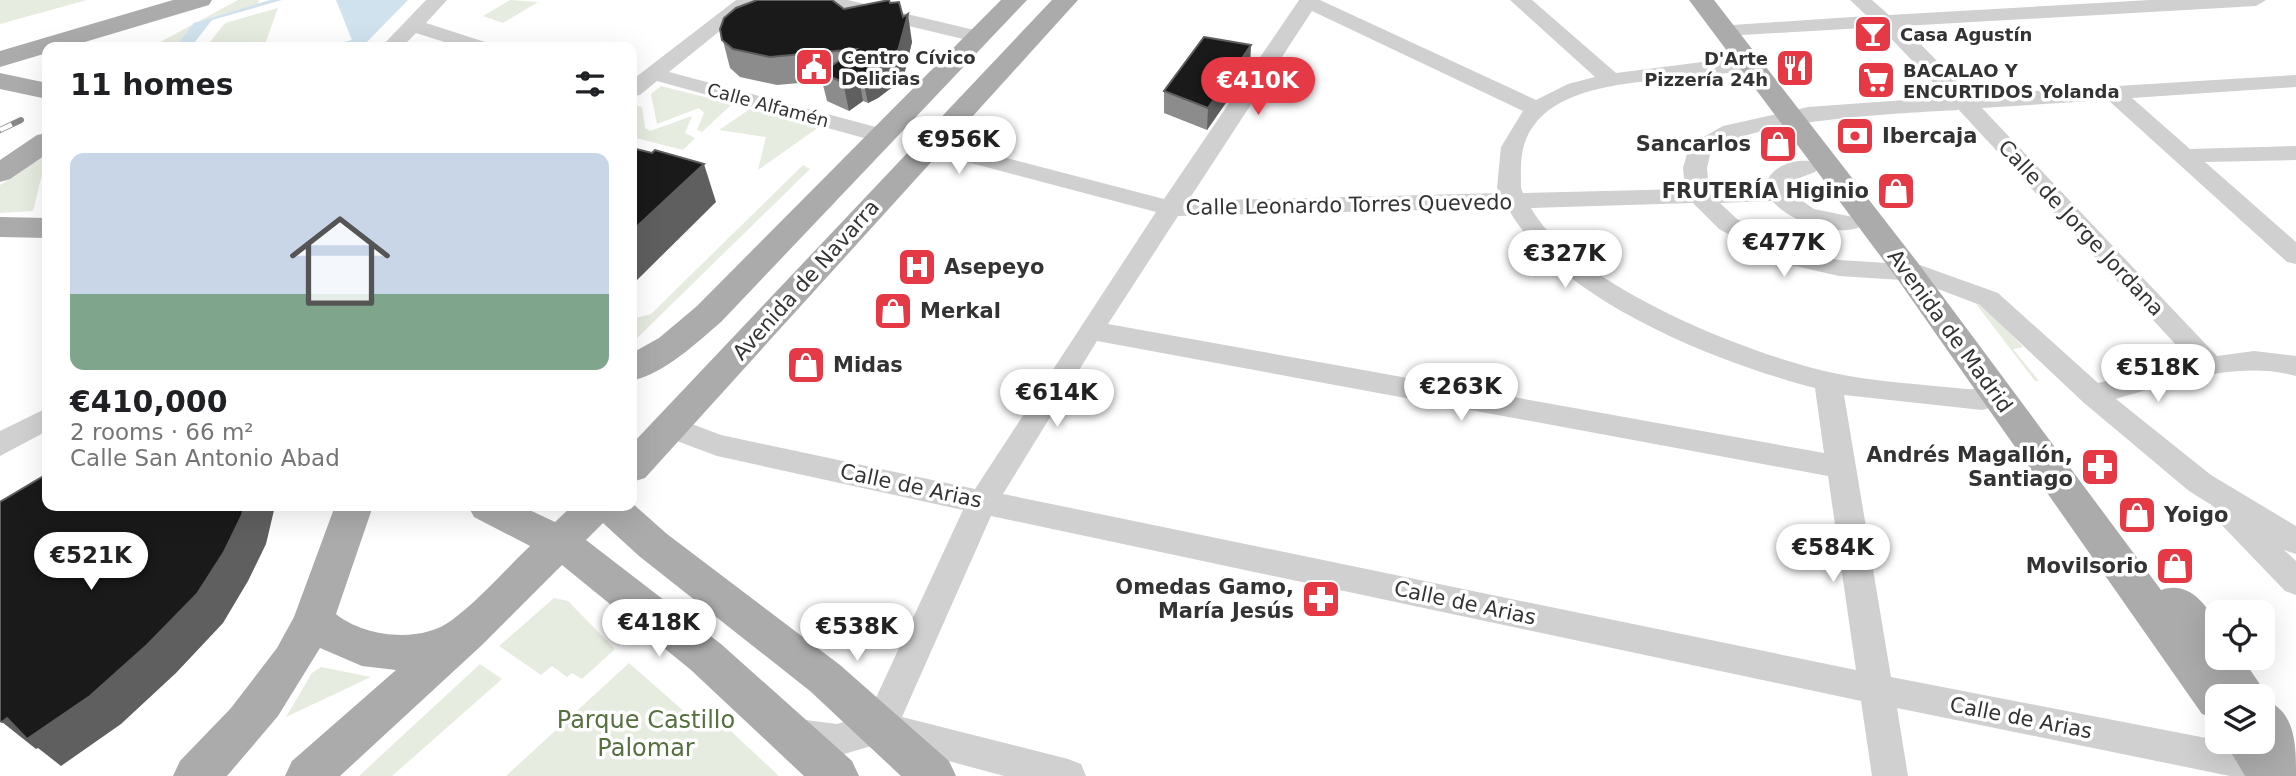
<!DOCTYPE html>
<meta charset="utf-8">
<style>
body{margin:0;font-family:"DejaVu Sans",sans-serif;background:#f6f6f6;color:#202124;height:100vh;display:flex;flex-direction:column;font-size:26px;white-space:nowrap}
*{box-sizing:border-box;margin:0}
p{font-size:23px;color:#757577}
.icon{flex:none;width:38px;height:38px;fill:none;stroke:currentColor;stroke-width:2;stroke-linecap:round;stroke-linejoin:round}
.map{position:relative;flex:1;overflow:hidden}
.drawer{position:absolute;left:42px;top:42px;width:595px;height:469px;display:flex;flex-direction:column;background:#fff;border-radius:14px;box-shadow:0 7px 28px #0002}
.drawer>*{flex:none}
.tools{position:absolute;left:2205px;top:600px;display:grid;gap:14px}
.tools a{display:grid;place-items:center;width:70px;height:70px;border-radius:14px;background:#fff;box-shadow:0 7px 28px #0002;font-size:35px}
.price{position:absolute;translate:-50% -60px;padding:0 16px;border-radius:24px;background:#fff;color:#222;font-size:23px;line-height:46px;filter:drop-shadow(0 2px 4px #0008)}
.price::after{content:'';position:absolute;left:50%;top:42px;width:21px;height:16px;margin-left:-10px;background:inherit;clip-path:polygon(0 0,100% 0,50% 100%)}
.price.current{background:#e63946;color:#fff}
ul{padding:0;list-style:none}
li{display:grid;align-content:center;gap:14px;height:371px;padding:0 28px}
li span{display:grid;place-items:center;height:217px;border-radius:14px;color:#555}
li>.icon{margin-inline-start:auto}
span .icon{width:126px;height:126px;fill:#fffc;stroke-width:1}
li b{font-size:30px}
h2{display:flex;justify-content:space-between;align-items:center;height:84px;padding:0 28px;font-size:30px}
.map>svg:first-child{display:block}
.green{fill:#e6ecdf}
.water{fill:#cfe2ee}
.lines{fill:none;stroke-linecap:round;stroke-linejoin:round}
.minor{fill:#d0d0d0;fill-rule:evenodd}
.major{fill:#ababab;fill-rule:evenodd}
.rail-casing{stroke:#888;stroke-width:6}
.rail{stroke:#fff;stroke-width:4.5;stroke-dasharray:13;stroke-linecap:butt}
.wall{fill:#8c8c8c}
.shaded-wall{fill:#5f5f5f}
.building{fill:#1a1a1a;stroke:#5f5f5f;stroke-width:2}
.labels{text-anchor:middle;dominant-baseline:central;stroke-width:7;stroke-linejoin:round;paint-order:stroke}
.far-poi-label{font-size:18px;font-weight:bold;fill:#333;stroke:#fff;text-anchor:start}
.far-street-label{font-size:18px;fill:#333;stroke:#fff}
.poi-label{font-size:21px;font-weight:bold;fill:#333;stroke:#fff;text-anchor:start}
.street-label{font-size:21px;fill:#333;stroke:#fff}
.near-park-label{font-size:24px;fill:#56703f;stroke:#fff}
</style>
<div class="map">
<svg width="2296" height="776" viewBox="0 0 2296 776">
<rect width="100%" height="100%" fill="#fff"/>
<g class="green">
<path d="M0,0H87L0,24Z"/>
<path d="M238,0H259L258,4L194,23L175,47H151Z"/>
<path d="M510,0L538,2L503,23L483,16Z"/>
<path d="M278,8L264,47H206L225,23Z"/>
<path d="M661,86L732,104L702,132L697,130L704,113L699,108L657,124L651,94Z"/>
<path d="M637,106L642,107L645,128L650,131L692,116L685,133L695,138L683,150L632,137V110Z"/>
<path d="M750,109L819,127L758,170L766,137L719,130Z"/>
<path d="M47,154L33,211L0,213V185Z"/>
<path d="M803,165L810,169L632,343V319L651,314Z"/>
<path d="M1976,304L1985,307L2023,347L2013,349L2039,381H2035Z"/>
<path d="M554,598L568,601L615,649L582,679L572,673L567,677L552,666L541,675L499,646Z"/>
<path d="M629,663L695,721L707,709L779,776H506Z"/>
<path d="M480,664L502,679L392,776H359Z"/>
<path d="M321,667L371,677L286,717L312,673Z"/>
</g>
<g class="water">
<path d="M270,0H282L212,20L191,47H175L194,23Z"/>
<path d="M336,0H408L362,47H337L336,44L352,40Z"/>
</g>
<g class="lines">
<g class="minor">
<path d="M426,0H447L426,23L488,43L491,47H460L416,33L402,47H381Z"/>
<path d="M736,0H758L669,72L891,131L894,136L891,141H875L657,81L640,95L632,96V80Z"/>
<path d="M813,0H848L987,33L990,37L980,43L816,4Z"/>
<path d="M1299,0H1320L1536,100L1568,84L1595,77L1510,0H1532L1616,73L1749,56L1760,62L1756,66C1693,89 1550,64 1524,145C1520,158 1521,174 1521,188L1523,193L1685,189L1683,168L1687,154L1698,140L1723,126L1808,107L1947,97L1880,27L1725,36L1718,34L1715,30L1718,26L1867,16L1850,0H1872L1889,15L2150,0H2266L2256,6L1903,26L1970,95L2296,75V87L2132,98L2190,149L2296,146V160L2205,162L2296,242V264L2287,262L2108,100L1982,108L2217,356L2254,351L2296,356V376C2238,360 2172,383 2116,399L2211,475L2296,526V554L2284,550L2296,561V595L2285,591L2215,518L2211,510L2213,506L2189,491L2083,402L1980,305L1917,281L1839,276L1778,262L1719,229L1693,203L1531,208C1574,285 1745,353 1829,372C1874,382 1920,384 1966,389C1980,390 1994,385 2007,389L2011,396L2007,403L1982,410L1844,395L1891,677L2263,749L2276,754L2281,766L2276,776H2230L1897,708L1908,776H1872L1861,701L991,516L902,717L1068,759L1081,764L1086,776H1004L882,743L837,756L778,745L772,734L778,723L790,718L837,724L868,715L963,510L717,456L661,435L657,427L661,419L671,416L721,435L975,489L1156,212L921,150L918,145L929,138L1164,199ZM1312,11L1523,111L1501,147L1497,188L1500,193L1188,201ZM1958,110V109L2190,360L2098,383L1998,293L1920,265L1839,260L1795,250L1737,219L1720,203L1772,201C1791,222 1830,236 1858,228L1861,223L1858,218L1814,209L1791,193L1789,182L1815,172L1819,167L1815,162C1796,157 1769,166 1765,187L1709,188L1707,168L1710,155C1737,119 1910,113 1958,110ZM1508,208C1557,300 1718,363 1815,388L1824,453L1108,324L1178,216ZM1097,341L1828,476L1856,670L1003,494Z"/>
<path d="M47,408V431L0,456V431Z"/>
</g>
<g class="major">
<path d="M173,0H212L209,5L68,47H47V53L0,67V51Z"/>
<path d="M1001,0H1027L721,322C694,345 666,372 632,381V353L659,338L697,306Z"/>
<path d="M1052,0H1078L645,478L632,482V444Z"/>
<path d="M1689,0H1714L1918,263L2161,590C2187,581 2205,601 2216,624C2220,633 2217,648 2217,658H2242L2268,696L2266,700C2296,713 2296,745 2296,776H2245L2225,742H2263V696H2217V719L2202,714L1896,277Z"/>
<path d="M0,73L47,83V99L0,89Z"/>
<path d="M47,133V154L10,179L0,182V160L37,135Z"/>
<path d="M0,217L47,218V238L0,237Z"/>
<path d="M632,503L667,534L840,665L949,761L956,776H901L810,691L639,556L603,523L586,540L721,644L852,761L859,776H804L691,670L562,565L482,645L340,776H285L292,761L396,670L362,666L320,648L278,716L227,776H173L180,761L231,708L277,648L294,617L335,506H373L336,614C364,637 421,644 452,620C480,599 505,570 530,546L474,517L468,506H521L555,522L572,506H632Z"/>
</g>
<defs>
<path id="rail" d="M0,130L21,120"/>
</defs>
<use href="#rail" class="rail-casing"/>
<use href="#rail" class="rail"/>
</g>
<g class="wall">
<path d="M890,3L903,17L912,42L903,79L878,98L868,103L863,101L849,111L827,101L822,81L777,85L740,77L730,68L720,29L844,9Z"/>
<path d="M1250,68L1207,130L1164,113V91Z"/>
</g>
<g class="shaded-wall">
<path d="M908,14L912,42L903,79L878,98L868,103L862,75Z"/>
<path d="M1251,45L1250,68L1207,130L1208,108Z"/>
<path d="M858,72L863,101L849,111L843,82Z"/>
<path d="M704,164L716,202L632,285V231Z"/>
<path d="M244,506H275L266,544L248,581L223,623L176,673L121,724L61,766L38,748L36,749L2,722Z"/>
</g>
<g class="building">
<path d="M757,0H832L844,9L889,0L890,3L899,2L903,17L908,14L898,51L873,69L862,75L858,72L843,82L821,73L856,49L770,57L733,49L722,40L720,29L724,18L736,8Z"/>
<path d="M1204,37L1251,45L1208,108L1164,91Z"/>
<path d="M632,148L652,153L655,150L704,164L632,231Z"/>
<path d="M47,474V506H244L242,515L224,552L197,594L147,645L90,696L27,739L7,718L2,722L0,721V502Z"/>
</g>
<defs>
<symbol id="bar-square" viewBox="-11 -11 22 22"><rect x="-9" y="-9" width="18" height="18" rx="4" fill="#e63946" stroke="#fff"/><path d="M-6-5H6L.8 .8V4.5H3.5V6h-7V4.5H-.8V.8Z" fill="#fff"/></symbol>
<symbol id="civic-square" viewBox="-11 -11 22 22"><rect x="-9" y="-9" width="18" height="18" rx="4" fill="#e63946" stroke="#fff"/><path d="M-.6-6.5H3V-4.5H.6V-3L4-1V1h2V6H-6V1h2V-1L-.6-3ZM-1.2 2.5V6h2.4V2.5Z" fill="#fff"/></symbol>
<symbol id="restaurant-square" viewBox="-11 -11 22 22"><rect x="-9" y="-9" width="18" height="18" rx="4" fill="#e63946" stroke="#fff"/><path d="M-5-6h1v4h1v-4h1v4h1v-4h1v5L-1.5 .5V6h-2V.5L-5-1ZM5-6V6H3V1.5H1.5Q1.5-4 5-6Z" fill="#fff"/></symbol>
<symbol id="supermarket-square" viewBox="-11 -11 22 22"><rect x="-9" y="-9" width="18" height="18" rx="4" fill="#e63946" stroke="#fff"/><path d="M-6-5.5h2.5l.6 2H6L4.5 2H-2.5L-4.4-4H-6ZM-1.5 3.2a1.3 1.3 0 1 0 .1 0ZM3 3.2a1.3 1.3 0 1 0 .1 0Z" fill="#fff"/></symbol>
<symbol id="bank-square" viewBox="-11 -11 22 22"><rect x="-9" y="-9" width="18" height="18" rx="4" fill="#e63946" stroke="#fff"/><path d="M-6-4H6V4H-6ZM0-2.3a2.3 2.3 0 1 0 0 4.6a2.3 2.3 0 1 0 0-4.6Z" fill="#fff"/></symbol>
<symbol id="shop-square" viewBox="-11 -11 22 22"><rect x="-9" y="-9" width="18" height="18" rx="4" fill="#e63946" stroke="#fff"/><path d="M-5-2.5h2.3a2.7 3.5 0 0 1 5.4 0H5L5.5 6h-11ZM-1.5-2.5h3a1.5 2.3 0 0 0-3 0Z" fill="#fff"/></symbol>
<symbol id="hospital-square" viewBox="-11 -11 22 22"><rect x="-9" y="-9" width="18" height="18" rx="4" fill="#e63946" stroke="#fff"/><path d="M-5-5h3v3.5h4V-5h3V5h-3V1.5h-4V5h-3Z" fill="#fff"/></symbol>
<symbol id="pharmacy-square" viewBox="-11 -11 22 22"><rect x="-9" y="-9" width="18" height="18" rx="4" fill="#e63946" stroke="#fff"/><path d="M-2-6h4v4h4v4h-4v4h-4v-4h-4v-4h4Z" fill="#fff"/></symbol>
</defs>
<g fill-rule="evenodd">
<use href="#bar-square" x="1851" y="12" width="44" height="44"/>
<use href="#civic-square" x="792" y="45" width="44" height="44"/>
<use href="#restaurant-square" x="1773" y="46" width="44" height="44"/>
<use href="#supermarket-square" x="1854" y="58" width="44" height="44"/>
<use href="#bank-square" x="1833" y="114" width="44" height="44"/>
<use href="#shop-square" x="1756" y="122" width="44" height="44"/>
<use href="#shop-square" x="1874" y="169" width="44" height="44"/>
<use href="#hospital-square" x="895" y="245" width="44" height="44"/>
<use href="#shop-square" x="871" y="289" width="44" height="44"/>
<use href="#shop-square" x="784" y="343" width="44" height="44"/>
<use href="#pharmacy-square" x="2078" y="445" width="44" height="44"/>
<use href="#shop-square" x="2115" y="493" width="44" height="44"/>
<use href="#shop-square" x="2153" y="544" width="44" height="44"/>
<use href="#pharmacy-square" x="1299" y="577" width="44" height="44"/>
</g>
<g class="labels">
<g class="far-poi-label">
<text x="1900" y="34">Casa Agustín</text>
<text x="841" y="57">Centro Cívico<tspan x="841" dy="21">Delicias</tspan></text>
<text x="1768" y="58" text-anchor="end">D'Arte<tspan x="1768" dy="21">Pizzería 24h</tspan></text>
<text x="1903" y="70">BACALAO Y<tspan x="1903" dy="21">ENCURTIDOS Yolanda</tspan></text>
</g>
<g class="far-street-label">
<text transform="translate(768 105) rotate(15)">Calle Alfamén</text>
</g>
<g class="poi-label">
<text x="1882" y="136">Ibercaja</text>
<text x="1751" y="144" text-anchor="end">Sancarlos</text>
<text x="1869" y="191" text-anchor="end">FRUTERÍA Higinio</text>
<text x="944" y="267">Asepeyo</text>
<text x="920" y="311">Merkal</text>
<text x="833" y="365">Midas</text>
<text x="2073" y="455" text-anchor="end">Andrés Magallón,<tspan x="2073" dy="24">Santiago</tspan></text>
<text x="2164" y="515">Yoigo</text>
<text x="2148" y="566" text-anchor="end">Movilsorio</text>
<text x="1294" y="587" text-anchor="end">Omedas Gamo,<tspan x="1294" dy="24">María Jesús</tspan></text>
</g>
<g class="street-label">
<text transform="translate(1349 205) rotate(-1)">Calle Leonardo Torres Quevedo</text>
<text transform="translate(2081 228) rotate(47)">Calle de Jorge Jordana</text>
<text transform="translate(806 280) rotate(-48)">Avenida de Navarra</text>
<text transform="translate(1950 331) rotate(54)">Avenida de Madrid</text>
<text transform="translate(911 486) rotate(12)">Calle de Arias</text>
<text transform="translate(1465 603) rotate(12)">Calle de Arias</text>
<text transform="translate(2021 718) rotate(11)">Calle de Arias</text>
</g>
<g class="near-park-label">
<text x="646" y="720">Parque Castillo<tspan x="646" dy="28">Palomar</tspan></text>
</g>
</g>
</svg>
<div class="tools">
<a><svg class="icon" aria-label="locate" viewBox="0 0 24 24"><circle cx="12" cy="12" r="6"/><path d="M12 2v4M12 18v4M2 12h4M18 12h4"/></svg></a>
<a><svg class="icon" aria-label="layers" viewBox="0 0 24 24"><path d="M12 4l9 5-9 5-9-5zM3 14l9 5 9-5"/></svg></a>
</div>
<b class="price current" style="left:1258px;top:117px">€410K</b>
<b class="price" style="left:959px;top:176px">€956K</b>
<b class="price" style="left:1784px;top:279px">€477K</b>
<b class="price" style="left:1565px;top:290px">€327K</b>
<b class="price" style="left:2158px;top:404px">€518K</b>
<b class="price" style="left:1461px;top:423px">€263K</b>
<b class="price" style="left:1057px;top:429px">€614K</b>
<b class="price" style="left:1833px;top:584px">€584K</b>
<b class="price" style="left:91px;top:592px">€521K</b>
<b class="price" style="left:659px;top:659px">€418K</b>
<b class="price" style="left:857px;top:663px">€538K</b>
<section class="drawer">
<h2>11 homes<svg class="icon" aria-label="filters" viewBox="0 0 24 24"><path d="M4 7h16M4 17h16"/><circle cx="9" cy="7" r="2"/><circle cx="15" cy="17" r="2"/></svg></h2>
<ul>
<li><span style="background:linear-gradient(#c9d6e8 65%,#7fa58c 0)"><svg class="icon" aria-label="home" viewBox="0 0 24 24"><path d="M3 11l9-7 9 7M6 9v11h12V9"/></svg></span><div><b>€410,000</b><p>2 rooms · 66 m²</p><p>Calle San Antonio Abad</p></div></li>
</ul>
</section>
</div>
